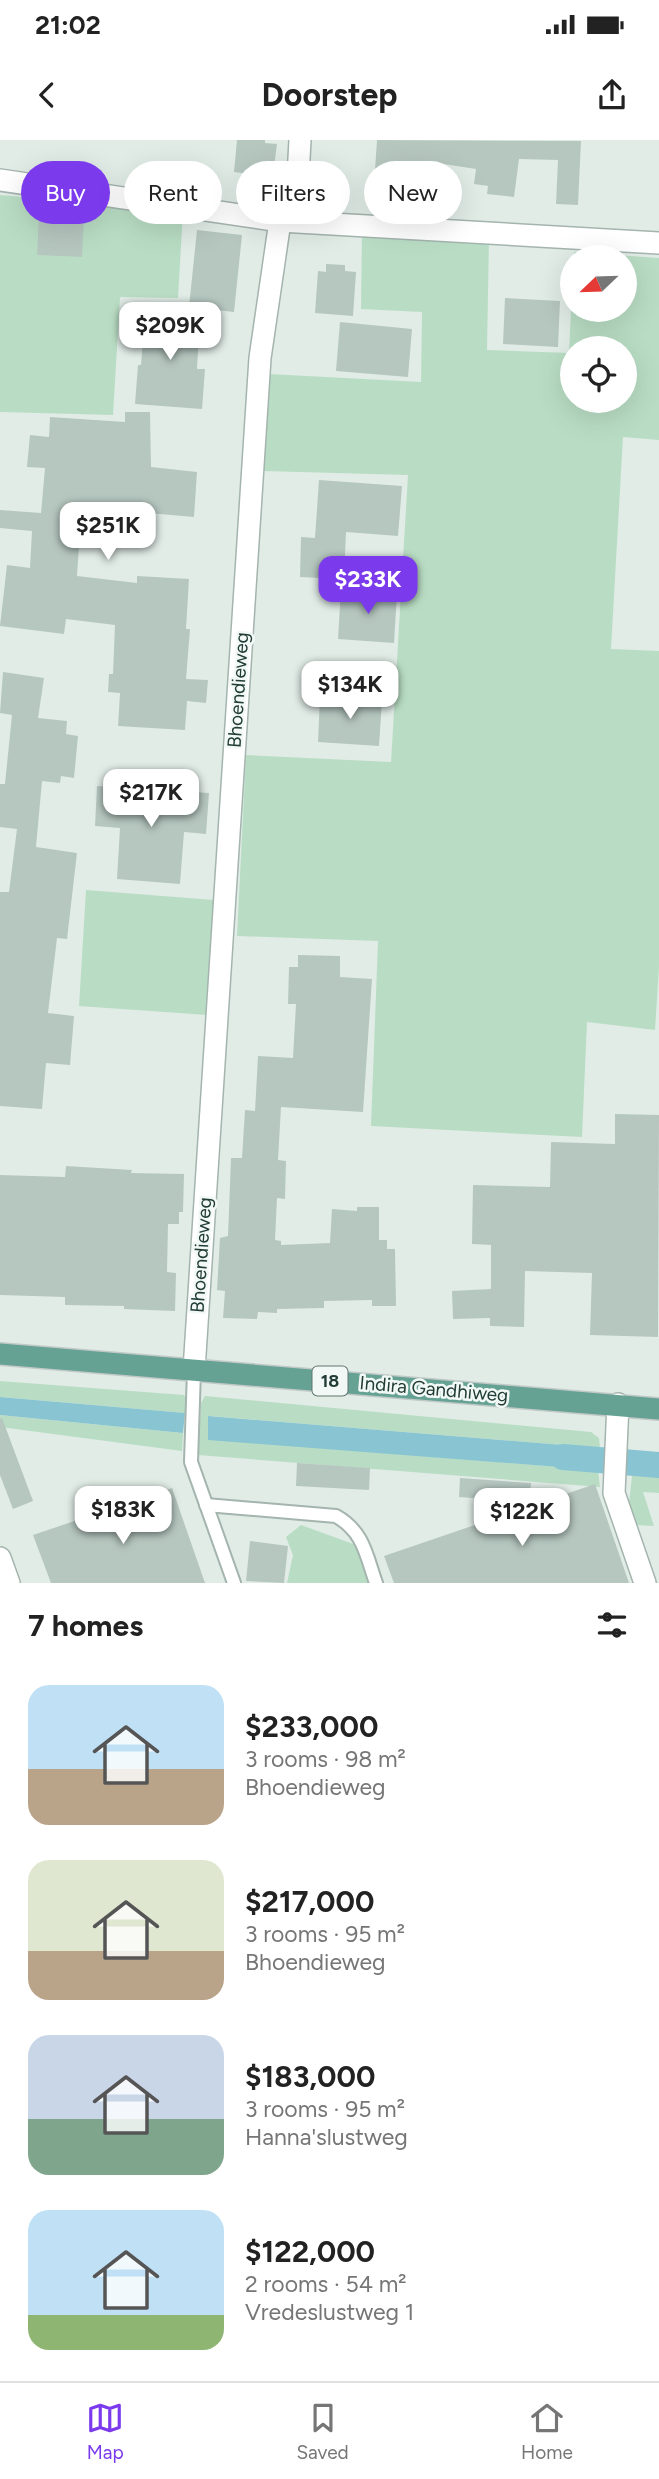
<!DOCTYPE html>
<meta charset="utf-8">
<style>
body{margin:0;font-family:Figtree,sans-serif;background:#f6f6f6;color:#222;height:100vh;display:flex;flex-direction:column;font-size:26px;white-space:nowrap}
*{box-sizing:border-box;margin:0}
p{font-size:23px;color:#767676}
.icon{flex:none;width:38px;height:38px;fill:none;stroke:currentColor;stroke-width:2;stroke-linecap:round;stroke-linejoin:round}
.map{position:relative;height:1443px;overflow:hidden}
.side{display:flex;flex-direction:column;background:#fff;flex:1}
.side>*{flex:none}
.hud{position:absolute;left:21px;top:21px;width:618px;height:63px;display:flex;gap:14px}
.needle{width:46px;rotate:247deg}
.buttons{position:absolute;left:560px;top:105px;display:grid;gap:14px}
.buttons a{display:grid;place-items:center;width:77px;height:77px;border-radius:50%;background:#fff;box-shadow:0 7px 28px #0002;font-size:35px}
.price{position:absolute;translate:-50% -60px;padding:0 16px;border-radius:14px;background:#fff;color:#222;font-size:23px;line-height:46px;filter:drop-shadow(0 2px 4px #0008)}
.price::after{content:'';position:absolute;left:50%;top:42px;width:21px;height:16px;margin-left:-10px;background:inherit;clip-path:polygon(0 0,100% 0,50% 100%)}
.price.selected{background:#7c3aed;color:#fff}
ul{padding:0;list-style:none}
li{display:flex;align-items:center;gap:21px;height:175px;padding:0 28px}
li span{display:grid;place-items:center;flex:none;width:196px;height:140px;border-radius:21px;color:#555}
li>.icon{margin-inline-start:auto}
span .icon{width:84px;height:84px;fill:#fffc;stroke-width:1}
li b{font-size:30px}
h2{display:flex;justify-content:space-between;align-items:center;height:84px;padding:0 28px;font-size:30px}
.chip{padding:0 24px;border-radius:32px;background:#fff;box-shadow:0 7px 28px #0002;font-size:24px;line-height:63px}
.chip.selected{background:#7c3aed;color:#fff}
.status{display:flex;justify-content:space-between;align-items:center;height:49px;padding:0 35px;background:#fff;direction:ltr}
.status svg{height:19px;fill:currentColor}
header{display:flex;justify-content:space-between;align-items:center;height:91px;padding:0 28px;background:#fff;font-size:32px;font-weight:700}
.tab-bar{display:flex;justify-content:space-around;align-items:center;height:98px;border-top:2px solid #e0e0e0;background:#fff;font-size:19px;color:#767676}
.tab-bar a{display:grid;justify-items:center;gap:4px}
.tab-bar .selected{color:#7c3aed}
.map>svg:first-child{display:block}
.green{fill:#b9ddc4;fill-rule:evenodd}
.water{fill:#88c4d2}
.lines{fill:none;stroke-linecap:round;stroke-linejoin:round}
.canal{stroke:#88c4d2;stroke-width:26}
.building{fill:#b6c7c0}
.lane-casing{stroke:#a4b4ae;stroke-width:16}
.street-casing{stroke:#a4b4ae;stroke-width:24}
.primary-casing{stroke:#c1c9c7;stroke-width:24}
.lane{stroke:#fff;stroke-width:12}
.street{stroke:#fff;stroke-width:21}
.primary{stroke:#65a294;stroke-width:21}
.labels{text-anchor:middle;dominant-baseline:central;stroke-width:5;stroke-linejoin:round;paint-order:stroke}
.shield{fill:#f2f8f5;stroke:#60756f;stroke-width:2}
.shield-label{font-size:18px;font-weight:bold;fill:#213d36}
.street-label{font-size:19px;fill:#213d36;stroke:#f2f8f5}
</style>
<div class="status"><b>21:02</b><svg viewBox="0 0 49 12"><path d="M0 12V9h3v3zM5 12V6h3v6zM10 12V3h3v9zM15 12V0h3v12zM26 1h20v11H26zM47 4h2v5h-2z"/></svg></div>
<header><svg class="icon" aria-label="back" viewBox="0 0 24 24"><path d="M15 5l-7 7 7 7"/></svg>Doorstep<svg class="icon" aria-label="share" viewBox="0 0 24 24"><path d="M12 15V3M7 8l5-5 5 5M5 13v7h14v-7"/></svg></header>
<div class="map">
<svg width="659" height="1443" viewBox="0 0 659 1443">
<rect width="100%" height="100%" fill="#e1ece7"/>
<g class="green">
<path d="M0,55L183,71L178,158L120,157L113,275L0,272Z"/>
<path d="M362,90L489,100L487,210L569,213L572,148V170H625V117H574V112L659,118V300L623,297L611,509L659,511V827L655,890L587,882L582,997L371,986L378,801L237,796L246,615L391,622L408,335L263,331L269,234L421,242L422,172L361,169ZM572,208H625V261H572Z"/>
<path d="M86,750L214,760L207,875L79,866Z"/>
<path d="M0,1241L184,1255L187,1259L185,1273L0,1257Z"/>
<path d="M205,1256L591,1292L599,1298L600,1308L209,1276L208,1299L598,1330L600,1347L198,1315L201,1263Z"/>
<path d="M0,1275L183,1293L182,1311L0,1287Z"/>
<path d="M633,1327L659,1330V1353L643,1352L654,1386L635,1385L629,1363Z"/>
<path d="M301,1385L356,1405L370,1443H287L293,1415L286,1397Z"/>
</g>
<g class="water">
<path d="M0,1257L185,1273L183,1293L0,1275Z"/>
<path d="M208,1276L600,1308L598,1330L208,1300Z"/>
</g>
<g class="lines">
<path class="canal" d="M563,1317L659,1325"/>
</g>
<g class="building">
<path d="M237,0H265V3L277,4L274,27L260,26L259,35L234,32Z"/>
<path d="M377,0L581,1L578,65L556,64L558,20L519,19L514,57L487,54L488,46L474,44L476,29L437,23L436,50L374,45Z"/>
<path d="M39,75L84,78L82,117L37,115Z"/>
<path d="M197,90L242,95L234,172L189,167Z"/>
<path d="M326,124L345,125V131L356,132L353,176L315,173L318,131L326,132Z"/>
<path d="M505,158L560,161L558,207L503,204Z"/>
<path d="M145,171L200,175L197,229H205L202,269L135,264L138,225H141Z"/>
<path d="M340,182L412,189L408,237L336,231Z"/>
<path d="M125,272H150L151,327L197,332L194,377L114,370L113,377L81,375L77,436L137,443V436L189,439L186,489H190L186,539L208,540L206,563L187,561L185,590L118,586L120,553L108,552L109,534H113L115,485L66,479L64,494L0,486L7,425L30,428L32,391L0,388V370L41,373L45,328L27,327L30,295L49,297L50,277L125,282Z"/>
<path d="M319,340L402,346L398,396L346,392L344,439L300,437L301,397L315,398Z"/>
<path d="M341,449L397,452L394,503L338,499Z"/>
<path d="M3,532L44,538L38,578L67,581L66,594L78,596L74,638L61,636L60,643L42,641L36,707L77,713L67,799L57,798L48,873L74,876L70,925L46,923L42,969L0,966V752H9L17,689L0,687V644H5L12,575L0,573Z"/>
<path d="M320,557L382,561L379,606L318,602Z"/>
<path d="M97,646L209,653L206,694L184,692L180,744L117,739L120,688L95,686Z"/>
<path d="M298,815L340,816V837L372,839L363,972L281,967L278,1020L286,1021L285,1059L277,1058L275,1100L281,1101V1105L330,1103L332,1069L357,1071V1067H379V1100H387V1109H395L396,1166H372V1160L324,1161V1168L277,1169V1173L258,1172L257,1179L223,1178L225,1151L217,1150L220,1098L228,1096L231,1018H242L245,970L255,971L258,916L293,918L296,864H288L289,827H298Z"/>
<path d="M615,974L659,975L658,1197L590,1195L592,1133L525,1131L524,1187L490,1186V1178L453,1179L452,1151L491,1149V1105L472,1104L473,1045L550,1047L551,1002L615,1004Z"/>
<path d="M66,1026L132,1030L131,1033L184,1034L183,1072H179V1084H168L167,1132L176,1133L175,1171L124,1169V1166L65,1165V1157L0,1155V1035L65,1037Z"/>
<path d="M2,1278L33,1361L13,1369L0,1335V1279Z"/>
<path d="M297,1323L370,1328L369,1350L296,1346Z"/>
<path d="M460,1338L531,1343L529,1362L459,1357Z"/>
<path d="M595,1344L629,1443H394L384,1416Z"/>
<path d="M172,1348L205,1443H51L33,1395Z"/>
<path d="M250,1401L288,1406L284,1443L246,1441Z"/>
</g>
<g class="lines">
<defs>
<g id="lane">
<path d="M194,1230L191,1322L234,1443"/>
<path d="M206,1365L336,1376C364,1392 366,1415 376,1443"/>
</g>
<g id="street">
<path d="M0,40L280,81L659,103"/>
<path d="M194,1230L260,218L280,81L298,37L300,0"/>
<path d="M618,1264L614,1353L645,1443"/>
<path d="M0,1418L9,1443"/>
</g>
<path id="primary" d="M0,1214L659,1269"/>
</defs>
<use href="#lane" class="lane-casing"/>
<use href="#street" class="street-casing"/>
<use href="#primary" class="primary-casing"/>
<use href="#lane" class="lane"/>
<use href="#street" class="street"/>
<use href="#primary" class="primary"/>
</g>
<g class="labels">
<rect class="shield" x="312.5" y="1226.5" width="35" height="29" rx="5"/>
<g class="shield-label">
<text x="330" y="1241">18</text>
</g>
<g class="street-label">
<text transform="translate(238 550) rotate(-86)">Bhoendieweg</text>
<text transform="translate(201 1115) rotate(-86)">Bhoendieweg</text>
<text transform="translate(434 1249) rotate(5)">Indira Gandhiweg</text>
</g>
</g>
</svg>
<div class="buttons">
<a><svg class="needle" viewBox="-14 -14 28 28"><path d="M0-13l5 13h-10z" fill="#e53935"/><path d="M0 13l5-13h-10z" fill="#767676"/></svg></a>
<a><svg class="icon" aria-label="locate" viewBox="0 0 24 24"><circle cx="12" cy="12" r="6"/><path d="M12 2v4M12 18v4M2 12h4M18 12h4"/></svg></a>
</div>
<b class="price" style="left:170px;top:222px">$209K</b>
<b class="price" style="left:108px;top:422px">$251K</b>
<b class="price selected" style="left:368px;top:476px">$233K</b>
<b class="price" style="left:350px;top:581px">$134K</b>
<b class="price" style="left:151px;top:689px">$217K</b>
<b class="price" style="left:123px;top:1406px">$183K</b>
<b class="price" style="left:522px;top:1408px">$122K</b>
<div class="hud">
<a class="chip selected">Buy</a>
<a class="chip">Rent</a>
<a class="chip">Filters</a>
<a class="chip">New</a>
</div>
</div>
<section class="side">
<h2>7 homes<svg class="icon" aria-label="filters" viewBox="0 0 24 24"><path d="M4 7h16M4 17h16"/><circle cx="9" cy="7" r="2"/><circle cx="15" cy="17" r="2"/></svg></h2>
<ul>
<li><span style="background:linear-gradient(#bfe0f5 60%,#b9a48a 0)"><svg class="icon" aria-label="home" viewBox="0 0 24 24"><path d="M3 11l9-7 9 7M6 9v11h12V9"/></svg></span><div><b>$233,000</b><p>3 rooms · 98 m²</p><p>Bhoendieweg</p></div></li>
<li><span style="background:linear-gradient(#dfe7d0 65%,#b9a48a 0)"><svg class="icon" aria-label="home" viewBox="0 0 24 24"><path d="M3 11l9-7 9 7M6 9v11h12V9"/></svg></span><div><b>$217,000</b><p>3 rooms · 95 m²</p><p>Bhoendieweg</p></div></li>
<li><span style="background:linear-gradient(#c9d6e8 60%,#7fa58c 0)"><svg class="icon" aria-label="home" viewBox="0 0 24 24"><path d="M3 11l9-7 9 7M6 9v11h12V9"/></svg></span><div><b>$183,000</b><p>3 rooms · 95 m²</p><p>Hanna'slustweg</p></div></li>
<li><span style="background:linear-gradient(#bfe0f5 75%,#8fb573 0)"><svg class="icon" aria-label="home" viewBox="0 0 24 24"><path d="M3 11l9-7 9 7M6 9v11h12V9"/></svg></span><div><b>$122,000</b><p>2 rooms · 54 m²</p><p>Vredeslustweg 1</p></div></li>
</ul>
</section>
<nav class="tab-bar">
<a class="selected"><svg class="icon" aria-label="map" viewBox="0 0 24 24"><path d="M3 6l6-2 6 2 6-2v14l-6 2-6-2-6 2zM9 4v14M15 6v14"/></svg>Map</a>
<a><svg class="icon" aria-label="saved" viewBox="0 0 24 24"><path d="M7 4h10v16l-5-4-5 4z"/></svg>Saved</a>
<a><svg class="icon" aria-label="home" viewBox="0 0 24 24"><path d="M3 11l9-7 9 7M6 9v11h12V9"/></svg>Home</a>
</nav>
